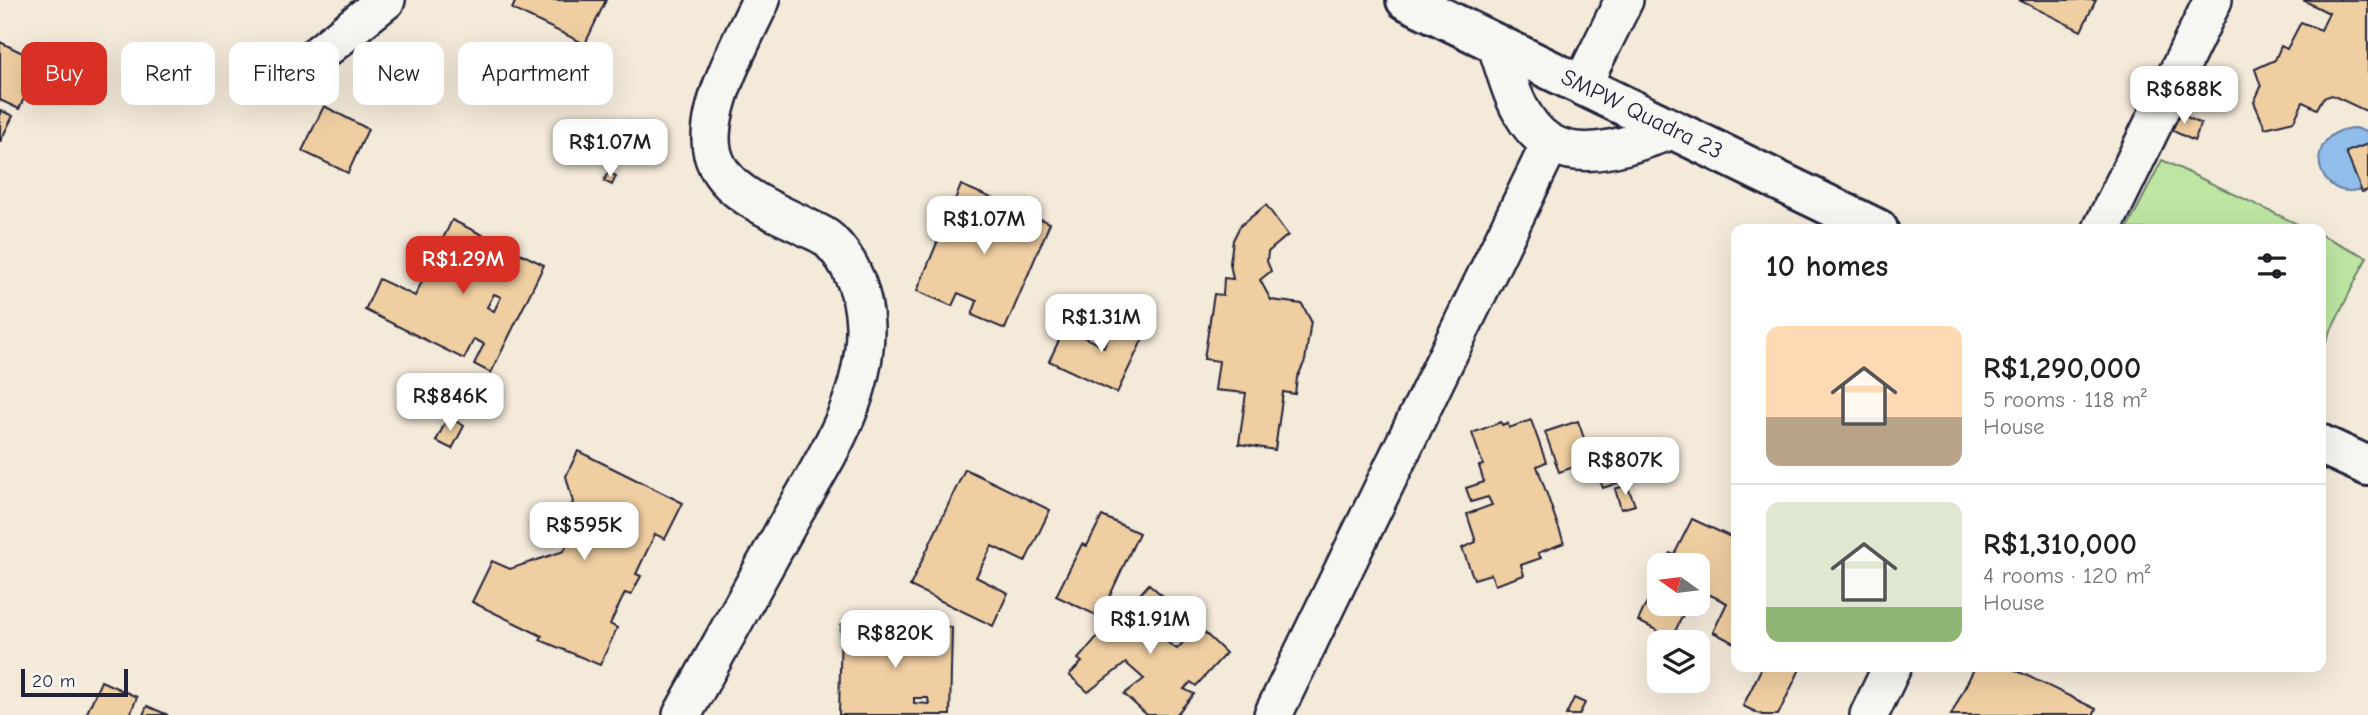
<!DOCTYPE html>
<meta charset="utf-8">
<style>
body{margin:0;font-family:"Comic Neue",sans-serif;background:#f2f2f2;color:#202124;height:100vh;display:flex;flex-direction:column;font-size:26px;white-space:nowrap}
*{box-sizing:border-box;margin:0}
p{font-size:23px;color:#757577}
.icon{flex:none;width:38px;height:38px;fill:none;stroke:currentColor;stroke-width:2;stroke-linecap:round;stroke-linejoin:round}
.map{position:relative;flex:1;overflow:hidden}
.sheet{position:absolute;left:1731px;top:224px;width:595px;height:448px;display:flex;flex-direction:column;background:#fff;border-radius:14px;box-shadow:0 7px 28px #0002}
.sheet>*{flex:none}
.top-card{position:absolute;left:21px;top:42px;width:665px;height:63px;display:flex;gap:14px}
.needle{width:46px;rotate:284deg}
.buttons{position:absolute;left:1647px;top:553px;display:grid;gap:14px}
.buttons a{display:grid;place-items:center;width:63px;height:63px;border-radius:14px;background:#fff;box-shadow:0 7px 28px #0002;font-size:35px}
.scale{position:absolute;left:21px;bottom:18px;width:107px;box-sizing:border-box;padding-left:7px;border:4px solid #22223b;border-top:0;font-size:19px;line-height:24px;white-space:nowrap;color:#22223b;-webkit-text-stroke:5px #f6f6f2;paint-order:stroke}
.price{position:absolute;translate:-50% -60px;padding:0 16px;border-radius:14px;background:#fff;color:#222;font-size:23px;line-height:46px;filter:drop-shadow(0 2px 4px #0008)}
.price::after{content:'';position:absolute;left:50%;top:42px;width:21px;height:16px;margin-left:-10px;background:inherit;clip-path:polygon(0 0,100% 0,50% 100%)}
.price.selected{background:#d93025;color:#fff}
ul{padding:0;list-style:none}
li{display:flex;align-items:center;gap:21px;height:175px;padding:0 35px}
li+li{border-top:2px solid #e0e0e0}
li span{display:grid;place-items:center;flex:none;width:196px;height:140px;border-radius:14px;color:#555}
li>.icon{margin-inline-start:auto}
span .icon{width:84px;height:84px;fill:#fffc;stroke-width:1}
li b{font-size:30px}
h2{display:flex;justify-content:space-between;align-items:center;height:84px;padding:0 35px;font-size:30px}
.tag{padding:0 24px;border-radius:14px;background:#fff;box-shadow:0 7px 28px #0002;font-size:24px;line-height:63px}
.tag.selected{background:#d93025;color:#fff}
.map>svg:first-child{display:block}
.green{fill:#bde6a2;stroke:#70846e;stroke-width:2}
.water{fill:#90bde9;stroke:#647fa3;stroke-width:2}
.building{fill:#efcea1;stroke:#22223b;stroke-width:2;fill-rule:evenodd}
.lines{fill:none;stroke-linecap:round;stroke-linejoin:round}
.minor-casing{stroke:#22223b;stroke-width:42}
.tertiary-casing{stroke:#22223b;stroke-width:44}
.minor{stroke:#f6f6f2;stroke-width:37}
.tertiary{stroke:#f6f6f2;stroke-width:38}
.labels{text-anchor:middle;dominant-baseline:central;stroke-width:5;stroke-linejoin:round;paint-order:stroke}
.street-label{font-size:23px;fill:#22223b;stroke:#f6f6f2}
</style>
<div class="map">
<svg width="2368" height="715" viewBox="0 0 2368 715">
<rect width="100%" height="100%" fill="#f4eada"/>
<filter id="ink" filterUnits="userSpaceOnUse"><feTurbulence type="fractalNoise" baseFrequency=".0143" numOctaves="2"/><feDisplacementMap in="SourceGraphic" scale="14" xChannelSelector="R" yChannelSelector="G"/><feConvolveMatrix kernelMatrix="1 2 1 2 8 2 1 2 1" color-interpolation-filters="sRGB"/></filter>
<g filter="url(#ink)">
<g class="green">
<path d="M2162,160L2308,229H2127Z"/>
<path d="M2321,235L2367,257L2321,351Z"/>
</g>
<path class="water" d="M2356,128L2366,132L2368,136L2365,188C2315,207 2298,130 2356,128Z"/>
<g class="building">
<path d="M516,0H606L585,44L512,9Z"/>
<path d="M2019,0H2096L2081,31Z"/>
<path d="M2303,0H2368V112L2332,95L2323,98L2317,109L2303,102L2294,121L2265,128L2254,102L2261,87L2255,69L2275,60L2281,46L2287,49L2301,22L2321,30L2329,13Z"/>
<path d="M0,42L41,62L19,109L0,100Z"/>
<path d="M324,106L368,129L348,173L302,151Z"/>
<path d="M0,110L13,116L0,142Z"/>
<path d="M2175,111L2201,124L2194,141L2167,128Z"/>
<path d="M2368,144V190L2362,192L2346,152Z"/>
<path d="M608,172L616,176L612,185L604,181Z"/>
<path d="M961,185L1050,223L1005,329L972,315L977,301L958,293L952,306L917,291Z"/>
<path d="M1266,205L1288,235L1268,252L1267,261L1271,271L1260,280L1271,300L1302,304L1311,321L1305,361L1297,378L1295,394L1283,392L1275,450L1239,444L1246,393L1215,390L1219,361L1204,359L1214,294L1223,295L1224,278L1233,279L1230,263L1233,240L1240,226Z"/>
<path d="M452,220L544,265L491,373L474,364L484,344L474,339L464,359L365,310L379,279L415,296ZM494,294L501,297L494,311L487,307Z"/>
<path d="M1120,314L1148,328L1117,393L1049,361L1065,328L1104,347Z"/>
<path d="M448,417L464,426L452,449L436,441Z"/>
<path d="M1531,420L1546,462L1537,466L1564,543L1538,553L1541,558L1521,565L1524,575L1495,585L1491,574L1474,579L1462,548L1476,542L1467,514L1492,505L1488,497L1471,502L1466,488L1484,482L1479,466L1483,465L1472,433L1501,422L1502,425L1508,423L1509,428Z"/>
<path d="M1578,421L1592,461L1559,472L1545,432Z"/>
<path d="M1615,442L1629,479L1603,488L1589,452Z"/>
<path d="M578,451L683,503L665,539L655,534L636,574L641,576L631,595L625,593L610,624L617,628L600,665L540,640L542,636L472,602L492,561L510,569L564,551L571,537L559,531L573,502L566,476Z"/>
<path d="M965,469L1050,510L1025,562L992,546L976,577L1008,593L993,626L910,586Z"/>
<path d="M1627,485L1635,505L1621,509L1615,489Z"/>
<path d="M1102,516L1139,533L1100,617L1056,596L1082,544L1087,546Z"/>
<path d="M1692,519L1733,538L1736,532V644L1713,632L1727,603L1698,589V565H1664L1670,553L1674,555Z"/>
<path d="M1659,576V604H1688L1672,638L1638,621Z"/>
<path d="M1149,584L1188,618L1161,638L1177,649L1191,634L1198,639L1204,632L1226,653L1196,686L1191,682L1184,689L1194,694L1176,715H1147L1124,694L1144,679L1126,663L1088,692L1069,675L1082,662L1078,659L1103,630L1106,633Z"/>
<path d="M841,624L952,627L950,715H839ZM914,698H928L929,704L914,703Z"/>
<path d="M1762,667H1801L1778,715H1762L1743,706Z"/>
<path d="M1975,667H2009L2096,709L2093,715H1951Z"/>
<path d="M101,681L137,697L130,715H86Z"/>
<path d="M1574,698L1585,703L1579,715H1566Z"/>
<path d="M147,706L168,715H143Z"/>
</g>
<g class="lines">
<defs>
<g id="minor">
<path d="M1496,44C1505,68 1511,97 1526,119C1561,174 1625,146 1673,130"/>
<path d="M296,72L386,0"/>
<path d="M1582,85L1624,0"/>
<path d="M2102,229L2213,0"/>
<path d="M682,715C716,653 750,591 785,529C821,464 866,404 865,326C864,294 852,262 829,240C823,234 813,231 806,227C768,208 711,189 711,139C711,95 743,39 761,0"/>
<path d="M1273,715L1550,144"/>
<path d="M1869,715L1892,667"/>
</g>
<g id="tertiary">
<path d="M1406,0L1878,229"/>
<path d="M2320,444L2368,466"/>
</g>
</defs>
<use href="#minor" class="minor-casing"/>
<use href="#tertiary" class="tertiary-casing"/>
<use href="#minor" class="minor"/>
<use href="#tertiary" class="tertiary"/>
</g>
</g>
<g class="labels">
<g class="street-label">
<text transform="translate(1642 114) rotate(26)">SMPW Quadra 23</text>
</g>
</g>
</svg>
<div class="buttons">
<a><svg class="needle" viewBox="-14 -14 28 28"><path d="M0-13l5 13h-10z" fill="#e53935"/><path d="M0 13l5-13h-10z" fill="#757577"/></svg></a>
<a><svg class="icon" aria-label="layers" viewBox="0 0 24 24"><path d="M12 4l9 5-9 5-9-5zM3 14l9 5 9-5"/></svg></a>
</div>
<div class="scale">20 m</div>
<b class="price" style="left:2184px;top:126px">R$688K</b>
<b class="price" style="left:610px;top:179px">R$1.07M</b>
<b class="price" style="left:984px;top:256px">R$1.07M</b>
<b class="price selected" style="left:463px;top:296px">R$1.29M</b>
<b class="price" style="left:1101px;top:354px">R$1.31M</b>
<b class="price" style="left:450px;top:433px">R$846K</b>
<b class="price" style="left:1625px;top:497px">R$807K</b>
<b class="price" style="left:584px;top:562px">R$595K</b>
<b class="price" style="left:1150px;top:656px">R$1.91M</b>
<b class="price" style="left:895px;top:670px">R$820K</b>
<div class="top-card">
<a class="tag selected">Buy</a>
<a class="tag">Rent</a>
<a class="tag">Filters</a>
<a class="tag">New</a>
<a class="tag">Apartment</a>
</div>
<section class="sheet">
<h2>10 homes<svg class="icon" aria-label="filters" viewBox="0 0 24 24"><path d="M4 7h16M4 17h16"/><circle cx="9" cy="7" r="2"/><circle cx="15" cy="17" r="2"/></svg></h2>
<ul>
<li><span style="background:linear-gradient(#ffd9b3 65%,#b9a48a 0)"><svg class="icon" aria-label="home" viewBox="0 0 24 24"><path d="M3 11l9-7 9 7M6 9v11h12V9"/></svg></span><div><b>R$1,290,000</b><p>5 rooms · 118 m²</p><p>House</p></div></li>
<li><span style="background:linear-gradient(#dfe7d0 75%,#8fb573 0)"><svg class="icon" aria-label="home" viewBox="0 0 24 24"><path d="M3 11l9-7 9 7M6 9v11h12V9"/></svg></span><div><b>R$1,310,000</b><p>4 rooms · 120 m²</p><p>House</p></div></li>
</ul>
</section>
</div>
